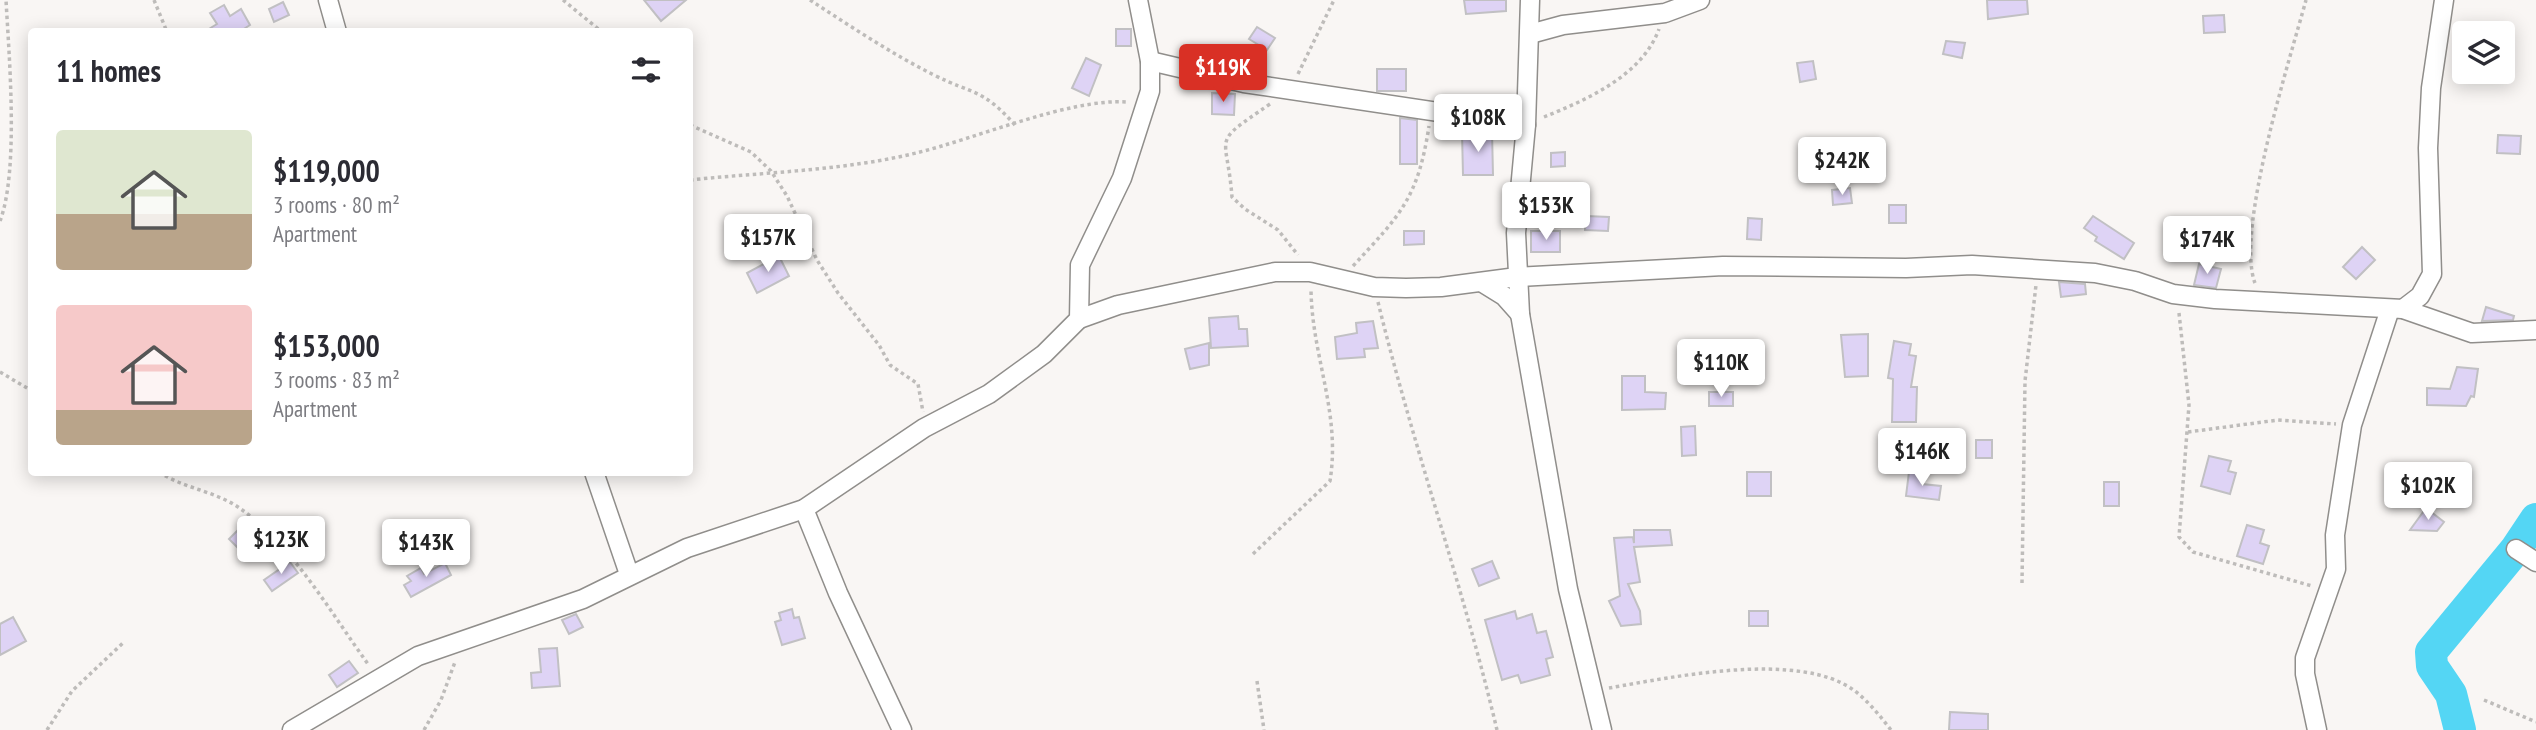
<!DOCTYPE html>
<meta charset="utf-8">
<style>
body{margin:0;font-family:"PT Sans Narrow",sans-serif;background:#f2f2f3;color:#2b2b33;height:100vh;display:flex;flex-direction:column;font-size:26px;white-space:nowrap}
*{box-sizing:border-box;margin:0}
p{font-size:23px;color:#7c7c81}
.icon{flex:none;width:38px;height:38px;fill:none;stroke:currentColor;stroke-width:2;stroke-linecap:round;stroke-linejoin:round}
.map{position:relative;flex:1;overflow:hidden}
.panel{position:absolute;left:28px;top:28px;width:665px;height:448px;display:flex;flex-direction:column;background:#fff;border-radius:7px;box-shadow:0 4px 18px #0003}
.panel>*{flex:none}
.controls{position:absolute;left:2452px;top:21px;display:grid;gap:14px}
.controls a{display:grid;place-items:center;width:63px;height:63px;border-radius:7px;background:#fff;box-shadow:0 4px 18px #0003;font-size:35px}
.price{position:absolute;translate:-50% -60px;padding:0 16px;border-radius:7px;background:#fff;color:#222;font-size:23px;line-height:46px;filter:drop-shadow(0 2px 4px #0008)}
.price::after{content:'';position:absolute;left:50%;top:42px;width:21px;height:16px;margin-left:-10px;background:inherit;clip-path:polygon(0 0,100% 0,50% 100%)}
.price.current{background:#d93025;color:#fff}
ul{padding:0;list-style:none}
li{display:flex;align-items:center;gap:21px;height:175px;padding:0 28px}
li span{display:grid;place-items:center;flex:none;width:196px;height:140px;border-radius:7px;color:#555}
li>.icon{margin-inline-start:auto}
span .icon{width:84px;height:84px;fill:#fffc;stroke-width:1}
li b{font-size:30px}
h2{display:flex;justify-content:space-between;align-items:center;height:84px;padding:0 28px;font-size:30px}
.map>svg:first-child{display:block}
.lines{fill:none;stroke-linecap:round;stroke-linejoin:round}
.river{stroke:#54d6f4;stroke-width:32}
.building{fill:#ded3f5;stroke:#c1c0c3;stroke-width:2}
.minor-casing{stroke:#908e8b;stroke-width:21}
.path{stroke:#bebcba;stroke-width:3.5;stroke-dasharray:3.5 3.5;stroke-linecap:butt}
.minor{stroke:#fff;stroke-width:18}
</style>
<div class="map">
<svg width="2536" height="730" viewBox="0 0 2536 730">
<rect width="100%" height="100%" fill="#f9f6f4"/>
<g class="lines">
<path class="river" d="M2460,730L2451,694L2432,666L2431,652L2516,549L2536,519"/>
</g>
<g class="building">
<path d="M644,0H686L661,21Z"/>
<path d="M1464,0H1506V11L1466,14Z"/>
<path d="M1987,0H2027L2028,14L1988,19Z"/>
<path d="M283,2L289,15L274,22L269,9Z"/>
<path d="M224,5L230,16L241,9L250,25L239,32H204L217,24L210,13Z"/>
<path d="M2224,15L2225,32L2204,33L2203,16Z"/>
<path d="M1257,27L1275,38L1267,50L1249,39Z"/>
<rect x="1116" y="29" width="15" height="17"/>
<path d="M1946,41L1965,43L1962,58L1943,54Z"/>
<path d="M1086,58L1101,65L1089,96L1072,88Z"/>
<path d="M1813,61L1816,79L1800,82L1797,63Z"/>
<rect x="1377" y="69" width="29" height="22"/>
<path d="M1212,93L1235,94L1234,115L1212,114Z"/>
<path d="M1400,118L1417,120V164H1400Z"/>
<path d="M1462,132H1492L1493,175H1463Z"/>
<path d="M2498,135L2521,136L2520,154L2497,153Z"/>
<path d="M1565,152V166L1551,167V153Z"/>
<path d="M1850,188L1852,203L1833,205L1832,190Z"/>
<rect x="1889" y="205" width="17" height="18"/>
<path d="M1586,216L1609,217L1608,231L1585,230Z"/>
<path d="M2093,216L2134,243L2124,259L2095,241L2097,237L2084,228Z"/>
<path d="M1748,218L1762,219L1761,240L1747,239Z"/>
<path d="M1404,231H1424V244L1404,245Z"/>
<rect x="1531" y="231" width="29" height="21"/>
<path d="M2362,247L2375,260L2356,279L2343,267Z"/>
<path d="M779,256L789,276L757,293L747,273Z"/>
<path d="M2199,264L2221,269L2216,288L2194,285Z"/>
<path d="M2059,282L2085,284L2086,294L2061,297Z"/>
<path d="M2486,307L2514,316L2513,320L2482,321Z"/>
<path d="M1238,316L1239,329H1247L1248,346L1211,348L1209,318Z"/>
<path d="M1373,321L1378,348L1364,349L1365,357L1337,359L1335,337L1357,333L1356,323Z"/>
<path d="M1868,334V376L1845,377L1841,335Z"/>
<path d="M1894,341L1911,344L1909,355L1916,356L1911,387H1917L1916,422H1892L1893,379L1888,378Z"/>
<path d="M1209,343V365L1190,369L1185,349Z"/>
<path d="M2457,367L2478,369L2474,397L2471,396L2466,406L2427,405V388L2450,389Z"/>
<path d="M1622,376H1645V392L1666,393L1665,409L1622,410Z"/>
<rect x="1709" y="392" width="24" height="14"/>
<path d="M1695,426L1696,455L1682,456L1681,427Z"/>
<rect x="1976" y="440" width="16" height="18"/>
<path d="M2209,456L2231,461L2228,471L2236,473L2230,494L2201,486Z"/>
<rect x="1747" y="472" width="24" height="24"/>
<path d="M1909,472L1923,474L1922,484L1941,486L1939,500L1906,496Z"/>
<rect x="2104" y="482" width="15" height="24"/>
<path d="M2426,508L2444,522L2437,531L2410,530Z"/>
<path d="M249,519L259,529L239,549L229,539Z"/>
<path d="M2247,525L2264,530L2260,543L2269,546L2263,564L2237,556Z"/>
<path d="M1634,530H1670L1672,545L1634,547L1640,582L1628,584L1640,611L1641,624L1621,626L1609,601L1620,596L1614,538L1633,537L1634,543Z"/>
<path d="M1492,561L1499,578L1479,586L1472,569Z"/>
<path d="M290,562L298,573L272,591L264,580Z"/>
<path d="M445,563L451,575L411,597L404,585L411,581L407,576L421,568L424,574Z"/>
<path d="M792,609L794,618L799,617L805,638L782,645L775,622L781,620L779,613Z"/>
<path d="M1515,611L1517,619L1532,614L1537,633L1546,631L1553,657L1546,659L1550,675L1521,683L1518,675L1502,680L1485,620Z"/>
<rect x="1749" y="611" width="19" height="15"/>
<path d="M576,614L583,627L569,634L562,620Z"/>
<path d="M13,617L26,641L0,655V624Z"/>
<path d="M557,648L560,686L532,688L531,673L541,672L539,649Z"/>
<path d="M349,661L358,673L337,687L329,675Z"/>
<path d="M1950,712L1988,714V730H1949Z"/>
</g>
<g class="lines">
<defs>
<g id="minor">
<path d="M328,0L337,32"/>
<path d="M1530,0L1526,125L1516,233L1520,314L1568,589L1602,730"/>
<path d="M1530,34L1563,25L1665,13L1700,0"/>
<path d="M1150,61L1244,83L1526,125"/>
<path d="M1483,283L1504,296L1520,314"/>
<path d="M2403,309L2420,296L2432,274L2428,148L2431,88L2444,0"/>
<path d="M1079,319L1118,305L1275,272H1310L1374,287L1406,288L1441,287L1517,277L1723,266L1906,268L1972,265L2095,273L2135,281L2173,294L2215,299L2403,309L2472,333L2536,330"/>
<path d="M594,472L629,574"/>
<path d="M804,509L838,593L902,730"/>
<path d="M2516,549L2536,562"/>
<path d="M292,730L418,656L583,599L687,548L804,509L924,428L989,394L1044,354L1079,319L1080,265L1122,178L1150,91V61L1138,0"/>
<path d="M2317,730L2305,674V658L2336,569L2335,535L2352,425L2390,309"/>
</g>
</defs>
<use href="#minor" class="minor-casing"/>
<g class="path">
<path d="M154,0L167,32"/>
<path d="M563,0L602,32"/>
<path d="M810,0C850,26 892,54 934,75C974,95 982,88 1015,125"/>
<path d="M1298,74L1334,0"/>
<path d="M1270,104C1209,146 1227,131 1232,197L1245,209L1278,230L1298,255"/>
<path d="M1544,117C1586,100 1642,76 1659,29"/>
<path d="M690,125L751,152L771,171L787,196L817,260L838,293L879,345L890,365L918,384L923,412"/>
<path d="M690,180C765,172 842,171 916,153C975,139 1070,98 1127,102"/>
<path d="M0,221C19,171 9,56 6,0"/>
<path d="M1353,266C1401,214 1418,198 1429,126"/>
<path d="M2255,283C2235,231 2290,59 2306,0"/>
<path d="M1378,302C1413,446 1463,586 1497,730"/>
<path d="M2179,313L2189,405L2179,537L2193,552L2312,586"/>
<path d="M0,372L32,391"/>
<path d="M2188,432L2278,420L2336,424"/>
<path d="M159,472C183,488 214,491 238,507C291,543 331,613 368,664"/>
<path d="M1253,554L1330,481C1341,413 1312,357 1311,290"/>
<path d="M2022,583L2025,381L2036,285"/>
<path d="M1257,681L1264,730"/>
<path d="M1609,688C1673,677 1800,650 1855,691C1869,702 1880,716 1891,730"/>
<path d="M2484,700L2536,722"/>
<path d="M47,730L72,691L124,642"/>
<path d="M424,730L441,700L455,662"/>
</g>
<use href="#minor" class="minor"/>
</g>
</svg>
<div class="controls">
<a><svg class="icon" aria-label="layers" viewBox="0 0 24 24"><path d="M12 4l9 5-9 5-9-5zM3 14l9 5 9-5"/></svg></a>
</div>
<b class="price current" style="left:1223px;top:104px">$119K</b>
<b class="price" style="left:1478px;top:154px">$108K</b>
<b class="price" style="left:1842px;top:197px">$242K</b>
<b class="price" style="left:1546px;top:242px">$153K</b>
<b class="price" style="left:768px;top:274px">$157K</b>
<b class="price" style="left:2207px;top:276px">$174K</b>
<b class="price" style="left:1721px;top:399px">$110K</b>
<b class="price" style="left:1922px;top:488px">$146K</b>
<b class="price" style="left:2428px;top:522px">$102K</b>
<b class="price" style="left:281px;top:576px">$123K</b>
<b class="price" style="left:426px;top:579px">$143K</b>
<section class="panel">
<h2>11 homes<svg class="icon" aria-label="filters" viewBox="0 0 24 24"><path d="M4 7h16M4 17h16"/><circle cx="9" cy="7" r="2"/><circle cx="15" cy="17" r="2"/></svg></h2>
<ul>
<li><span style="background:linear-gradient(#dfe7d0 60%,#b9a48a 0)"><svg class="icon" aria-label="home" viewBox="0 0 24 24"><path d="M3 11l9-7 9 7M6 9v11h12V9"/></svg></span><div><b>$119,000</b><p>3 rooms · 80 m²</p><p>Apartment</p></div></li>
<li><span style="background:linear-gradient(#f6c9c9 75%,#b9a48a 0)"><svg class="icon" aria-label="home" viewBox="0 0 24 24"><path d="M3 11l9-7 9 7M6 9v11h12V9"/></svg></span><div><b>$153,000</b><p>3 rooms · 83 m²</p><p>Apartment</p></div></li>
</ul>
</section>
</div>
